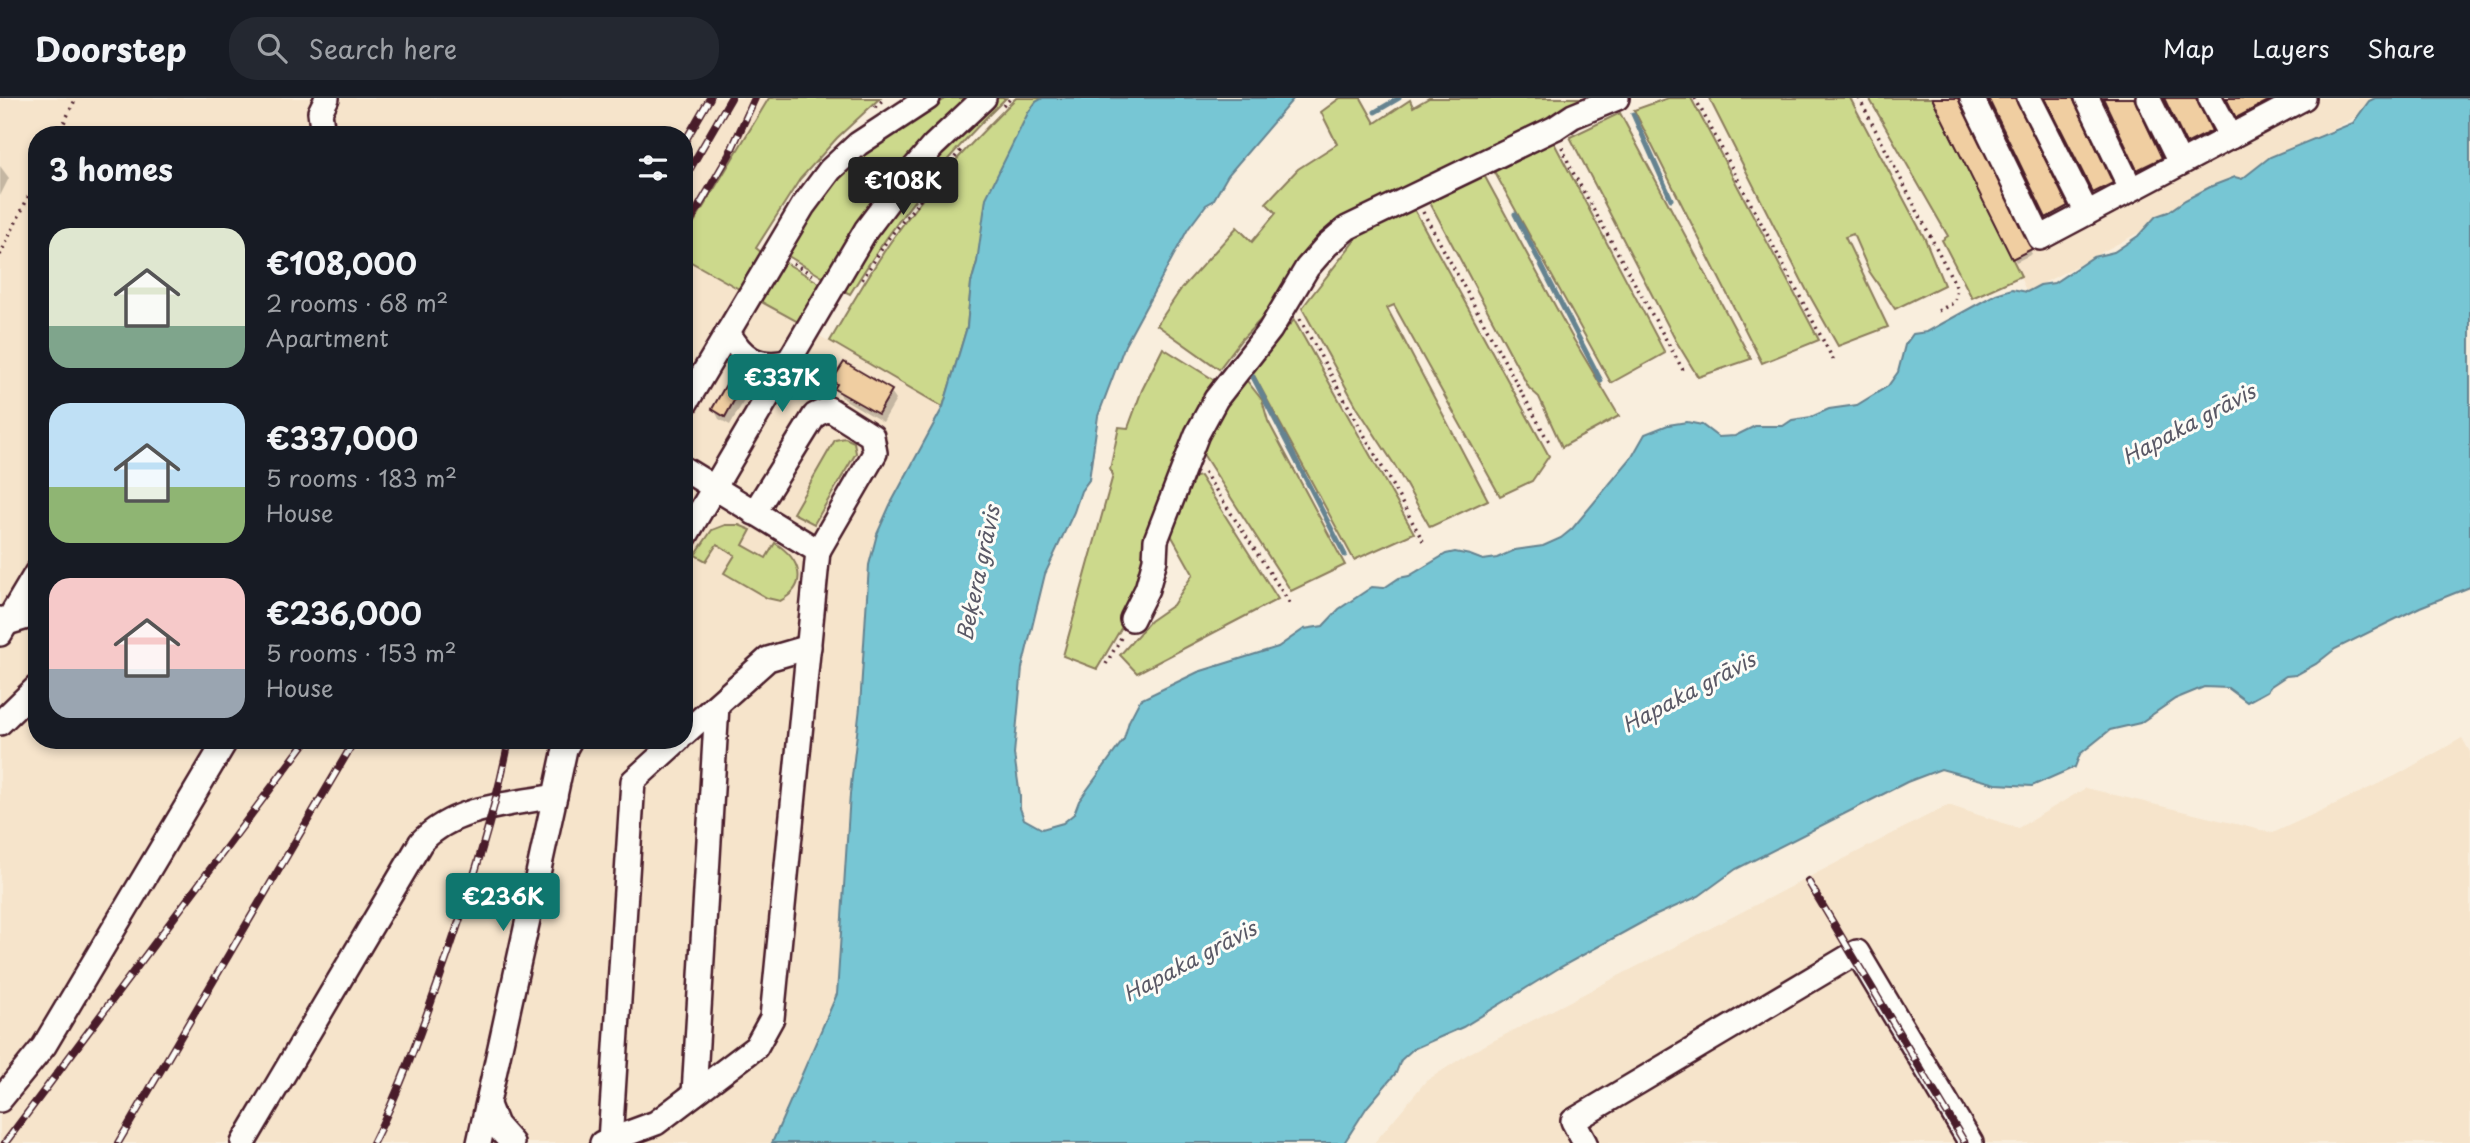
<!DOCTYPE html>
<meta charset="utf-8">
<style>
body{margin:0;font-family:"Playpen Sans",sans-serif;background:#242831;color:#f1f3f6;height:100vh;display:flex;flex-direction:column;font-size:26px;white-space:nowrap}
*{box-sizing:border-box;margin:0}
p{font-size:23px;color:#9ea1a6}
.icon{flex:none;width:38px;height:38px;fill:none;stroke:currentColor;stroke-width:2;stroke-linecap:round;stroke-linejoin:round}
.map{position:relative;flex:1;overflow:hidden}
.sheet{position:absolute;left:28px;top:28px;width:665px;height:623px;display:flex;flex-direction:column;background:#171b24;border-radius:28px;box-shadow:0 4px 10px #0003}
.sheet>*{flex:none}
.price{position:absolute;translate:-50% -60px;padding:0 16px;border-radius:7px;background:#0f766e;color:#fff;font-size:23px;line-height:46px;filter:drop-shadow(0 2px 4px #0008)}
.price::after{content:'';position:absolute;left:50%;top:42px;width:21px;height:16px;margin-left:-10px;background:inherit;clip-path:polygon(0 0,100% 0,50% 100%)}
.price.on{background:#222;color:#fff}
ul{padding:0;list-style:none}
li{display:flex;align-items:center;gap:21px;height:175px;padding:0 21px}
li span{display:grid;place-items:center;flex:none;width:196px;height:140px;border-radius:21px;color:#555}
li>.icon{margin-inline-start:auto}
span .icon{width:84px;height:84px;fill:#fffc;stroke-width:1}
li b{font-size:30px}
h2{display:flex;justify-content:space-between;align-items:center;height:84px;padding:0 21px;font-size:30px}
header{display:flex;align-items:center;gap:42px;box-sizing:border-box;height:98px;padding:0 35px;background:#171b24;border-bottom:2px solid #363941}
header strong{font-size:33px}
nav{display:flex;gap:38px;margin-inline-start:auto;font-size:24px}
.search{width:490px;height:63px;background:#242831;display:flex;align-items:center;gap:18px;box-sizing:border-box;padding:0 24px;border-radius:28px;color:#9ea1a6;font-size:26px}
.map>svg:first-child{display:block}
.built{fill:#f6e4cb}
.green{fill:#ccd98c;stroke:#8b7c5c;stroke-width:2}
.water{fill:#77c6d4;stroke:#658390;stroke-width:2}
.shadow{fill:#0003}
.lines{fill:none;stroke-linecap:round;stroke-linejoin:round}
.stream{stroke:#658390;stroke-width:5}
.building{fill:#f0cea1;stroke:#4a1f2b;stroke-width:2}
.minor-casing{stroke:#4a1f2b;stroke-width:28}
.path{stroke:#4a1f2b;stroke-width:3.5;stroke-dasharray:2 5;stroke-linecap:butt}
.minor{stroke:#fdfcf7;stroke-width:23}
.rail-casing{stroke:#4a1f2b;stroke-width:8}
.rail{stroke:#fdfcf7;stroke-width:5;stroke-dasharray:16;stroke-linecap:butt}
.labels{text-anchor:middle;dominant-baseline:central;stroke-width:6;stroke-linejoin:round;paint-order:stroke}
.water-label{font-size:21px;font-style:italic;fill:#5a5966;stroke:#fdfcf7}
</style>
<header>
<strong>Doorstep</strong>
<div class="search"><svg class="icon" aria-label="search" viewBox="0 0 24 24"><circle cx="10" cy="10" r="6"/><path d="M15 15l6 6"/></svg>Search here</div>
<nav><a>Map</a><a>Layers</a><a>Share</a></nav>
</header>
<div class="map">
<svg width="2470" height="1045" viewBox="0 0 2470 1045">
<rect width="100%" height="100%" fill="#f9eedd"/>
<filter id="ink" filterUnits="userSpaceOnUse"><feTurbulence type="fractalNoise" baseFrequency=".0143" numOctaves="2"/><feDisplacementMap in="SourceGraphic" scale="14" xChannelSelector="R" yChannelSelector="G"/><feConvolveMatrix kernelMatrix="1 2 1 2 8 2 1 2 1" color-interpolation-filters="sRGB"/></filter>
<g filter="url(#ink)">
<g class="built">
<path d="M0,0H769L684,141V37H37V642H684V160L943,309L890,407L877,436L869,467L860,609L850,696L837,896L772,1045H0Z"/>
<path d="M1932,0H2392L2027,194Z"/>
<path d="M2462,640L2470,654V1045H1374L1426,983L1468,956L1948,707L2018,730L2086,690L2273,735L2395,678Z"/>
</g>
<g class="green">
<path d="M769,0H880L837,40L800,81L756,150L761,154L739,191L684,160V141Z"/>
<path d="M947,0H965L918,48L852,135L824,180L785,156C813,113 840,71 882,40C902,25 926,13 947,0Z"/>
<path d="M993,0H1006C945,59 894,124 850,196L842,192L883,127L940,54Z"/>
<path d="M1016,0H1043L1036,4L1028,15L977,164L971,185L967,229L943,309L830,243C849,210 868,178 889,146C925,93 970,46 1016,0Z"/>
<path d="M1340,0H1361L1375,25L1410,2L1413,9L1429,0H1594L1549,19L1497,48L1407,89L1270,212L1241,242L1219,271L1157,227L1181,191L1237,129L1252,144L1276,115L1266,105L1298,71L1337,46L1321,14Z"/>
<path d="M1668,0H1691L1819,242L1762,265L1634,12Z"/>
<path d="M1709,0H1850L1925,141L1944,187L1895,211L1869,173L1853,136L1845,139L1888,229L1838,248L1807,193Z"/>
<path d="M1869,0H1932L2021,178L1972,200L1942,142L1948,138Z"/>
<path d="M1620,15L1751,261L1698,279L1676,243L1570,39Z"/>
<path d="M1553,43L1665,255L1611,285L1494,73Z"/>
<path d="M1484,77L1571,237L1619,318L1562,349L1539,299L1529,290L1429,103Z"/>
<path d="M1414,111L1549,358L1532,383L1500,398L1394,207L1387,210L1488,402L1430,429L1394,366L1358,311L1302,210L1359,137Z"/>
<path d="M781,162L821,186L798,224L758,202Z"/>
<path d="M1294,222L1414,435L1354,462L1250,270Z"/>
<path d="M1163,250L1214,282L1184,352L1133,510L1097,571L1063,558L1113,377L1110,371L1119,329L1128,330L1142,292Z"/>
<path d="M1244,279L1262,302L1268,323L1345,467L1291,493L1201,353L1221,310Z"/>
<path d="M845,340L854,344L856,355L814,426L793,415L835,342Z"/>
<path d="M1200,378L1278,501L1137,575L1120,557L1150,523L1173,507L1193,476L1171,437L1190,380Z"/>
<path d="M725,427H739L751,432L743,447L766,460L775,445C800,461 810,487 780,503L767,500L724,475L735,457L717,446L706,463L695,457L712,432Z"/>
</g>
<path class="water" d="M1043,0H1294L1228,77L1213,103L1206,107L1188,131L1125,247L1098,318L1089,382L1081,393L1074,414L1045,476L1022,570L1014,656L1020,698V710L1024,721L1042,731L1063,725L1074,716L1079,703L1124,641L1129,623L1140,602L1198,574L1278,549L1304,531L1323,528L1339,511L1372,489L1384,490L1399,480L1409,478L1446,456L1455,454L1470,457L1483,462L1497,460L1515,452L1543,448L1561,440L1572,431L1632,359L1645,336L1668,327L1687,324L1702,327L1718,339L1735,338L1755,328H1783L1792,322L1811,319L1829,311L1857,307L1888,288L1898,274L1905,247L1913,236L1927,234L1996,196L2012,191L2027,194L2040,187L2054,185L2093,159L2114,154L2138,138L2156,118L2168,114L2185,102L2212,88L2235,79L2242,81L2270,59L2353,25L2369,3L2375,0H2470V489L2420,509L2335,551L2316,566L2296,577L2286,578L2271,588L2267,593L2247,604L2228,590L2204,589L2175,601L2140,625L2110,632L2080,656L2075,669L2032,688L1996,686L1941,671L1907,684L1736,771L1699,798L1650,820L1559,870L1463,929L1413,951L1401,962L1396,975L1367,1009L1344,1045H772L837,896L850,696L860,609L869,467L877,436L890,407L943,309L967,229L971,185L977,164L986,100L1028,15L1036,4Z"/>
<g class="shadow">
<path d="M1934,0H1962L1959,3L1961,12L2032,156L2016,164Z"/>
<path d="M1990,0H2019L2016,4L2018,12L2069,113L2050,123Z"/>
<path d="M2047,0H2077L2074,3L2076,12L2113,90L2097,99Z"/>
<path d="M2104,0H2138L2135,3L2137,11L2162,64L2141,75Z"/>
<path d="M2165,0H2199L2197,6L2213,37L2190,49Z"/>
<path d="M2227,0H2283L2240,23Z"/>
<path d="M0,68L9,80L0,98Z"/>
<path d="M834,283L890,293L896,302L883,324L842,300Z"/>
<path d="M740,291L745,301L730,327L719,321L714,311Z"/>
</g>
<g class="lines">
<g class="stream">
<path d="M1375,14L1399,0"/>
<path d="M1633,16L1671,101"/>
<path d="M1515,116L1601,283"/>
<path d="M1252,277L1345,457"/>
</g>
</g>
<g class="building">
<path d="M1932,0H1958L2032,151L2012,161Z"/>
<path d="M1988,0H2015L2068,108L2046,120Z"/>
<path d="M2045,0H2073L2113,85L2093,95Z"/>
<path d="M2103,0H2134L2162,60L2137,72Z"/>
<path d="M2164,0H2196L2212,33L2186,46Z"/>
<path d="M2226,0H2274L2236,20Z"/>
<path d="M844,264L892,292L878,316L834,291L837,286L832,283Z"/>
<path d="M728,283L741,290L725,319L712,311Z"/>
</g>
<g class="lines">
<defs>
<g id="minor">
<path d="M1972,0L2040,140L2304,0"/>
<path d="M2029,0L2087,115"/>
<path d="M2087,0L2131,91"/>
<path d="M2148,0L2180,65"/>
<path d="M2210,0L2231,39"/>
<path d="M323,37L320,14L327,0"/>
<path d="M728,234C742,260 757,270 787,264"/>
<path d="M684,308L803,108L830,72L858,46L928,0"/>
<path d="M754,415L815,317L829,311L872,338L875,355L818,453"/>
<path d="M684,441L866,132L903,83L933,48L984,0"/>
<path d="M0,521L7,525L37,516"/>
<path d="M1132,521L1147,491L1155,462L1156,442L1197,336L1216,301L1270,232L1307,170L1327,147L1347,130L1555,30L1573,18L1617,0"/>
<path d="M0,536L37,474"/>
<path d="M0,625L37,589"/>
<path d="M684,636L768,561L809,549"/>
<path d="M694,996L717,607"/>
<path d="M0,1002L44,948L226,642"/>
<path d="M488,1007L496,1027L512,1045"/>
<path d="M610,1043L633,683L678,642"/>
<path d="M243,1045L421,744C455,708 509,707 555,698"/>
<path d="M479,1045L555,698L565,651L570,642"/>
<path d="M602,1045L656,1025L756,949L772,920L818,453L684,371"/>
<path d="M1585,1045L1573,1023L1857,854L1971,1045"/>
</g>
</defs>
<use href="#minor" class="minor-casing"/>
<g class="path">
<path d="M1695,0L1834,263"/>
<path d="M1859,0L1957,190L1955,204L1936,214"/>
<path d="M1003,8L1011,0"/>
<path d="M875,9L885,0"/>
<path d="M58,37L76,0"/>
<path d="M1562,49L1571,71L1683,272"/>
<path d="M1423,114L1550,346"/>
<path d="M0,157L37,81"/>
<path d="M793,165L816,179"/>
<path d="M862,182L888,141L961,52"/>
<path d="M1300,221L1423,443"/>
<path d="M1204,374L1291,507"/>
<path d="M1106,566L1122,538"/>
</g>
<use href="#minor" class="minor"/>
<defs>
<g id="rail">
<path d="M684,45L710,0"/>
<path d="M684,81L731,0"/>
<path d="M684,134L729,57L755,0"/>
<path d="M1808,783L1965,1045"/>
<path d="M5,1045L307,642"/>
<path d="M118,1045L355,642"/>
<path d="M373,1045C403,986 424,924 446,862C471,789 494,718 509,642"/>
</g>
</defs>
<use href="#rail" class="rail-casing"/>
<use href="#rail" class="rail"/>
</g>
</g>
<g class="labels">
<g class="water-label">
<text transform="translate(2188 325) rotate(-28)">Hapaka grāvis</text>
<text transform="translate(977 475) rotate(-78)">Beķera grāvis</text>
<text transform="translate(1688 593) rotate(-28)">Hapaka grāvis</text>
<text transform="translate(1189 862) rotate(-28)">Hapaka grāvis</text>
</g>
</g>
</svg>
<b class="price on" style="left:903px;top:119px">€108K</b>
<b class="price" style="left:782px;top:316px">€337K</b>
<b class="price" style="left:503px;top:835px">€236K</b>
<section class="sheet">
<h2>3 homes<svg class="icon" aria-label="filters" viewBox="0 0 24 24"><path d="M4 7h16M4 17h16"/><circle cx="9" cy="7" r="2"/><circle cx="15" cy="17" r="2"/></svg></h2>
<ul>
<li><span style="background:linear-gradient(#dfe7d0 70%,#7fa58c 0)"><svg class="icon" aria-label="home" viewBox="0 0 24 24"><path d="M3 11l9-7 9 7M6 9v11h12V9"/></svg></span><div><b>€108,000</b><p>2 rooms · 68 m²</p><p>Apartment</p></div></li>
<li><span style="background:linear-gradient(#bfe0f5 60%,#8fb573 0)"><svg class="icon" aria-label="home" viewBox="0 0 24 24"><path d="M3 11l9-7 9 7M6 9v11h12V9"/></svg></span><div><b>€337,000</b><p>5 rooms · 183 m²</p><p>House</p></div></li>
<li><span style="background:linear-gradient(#f6c9c9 65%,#9aa5b1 0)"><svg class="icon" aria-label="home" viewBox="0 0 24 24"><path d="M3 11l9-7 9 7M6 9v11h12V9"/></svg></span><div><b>€236,000</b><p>5 rooms · 153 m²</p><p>House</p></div></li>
</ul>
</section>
</div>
